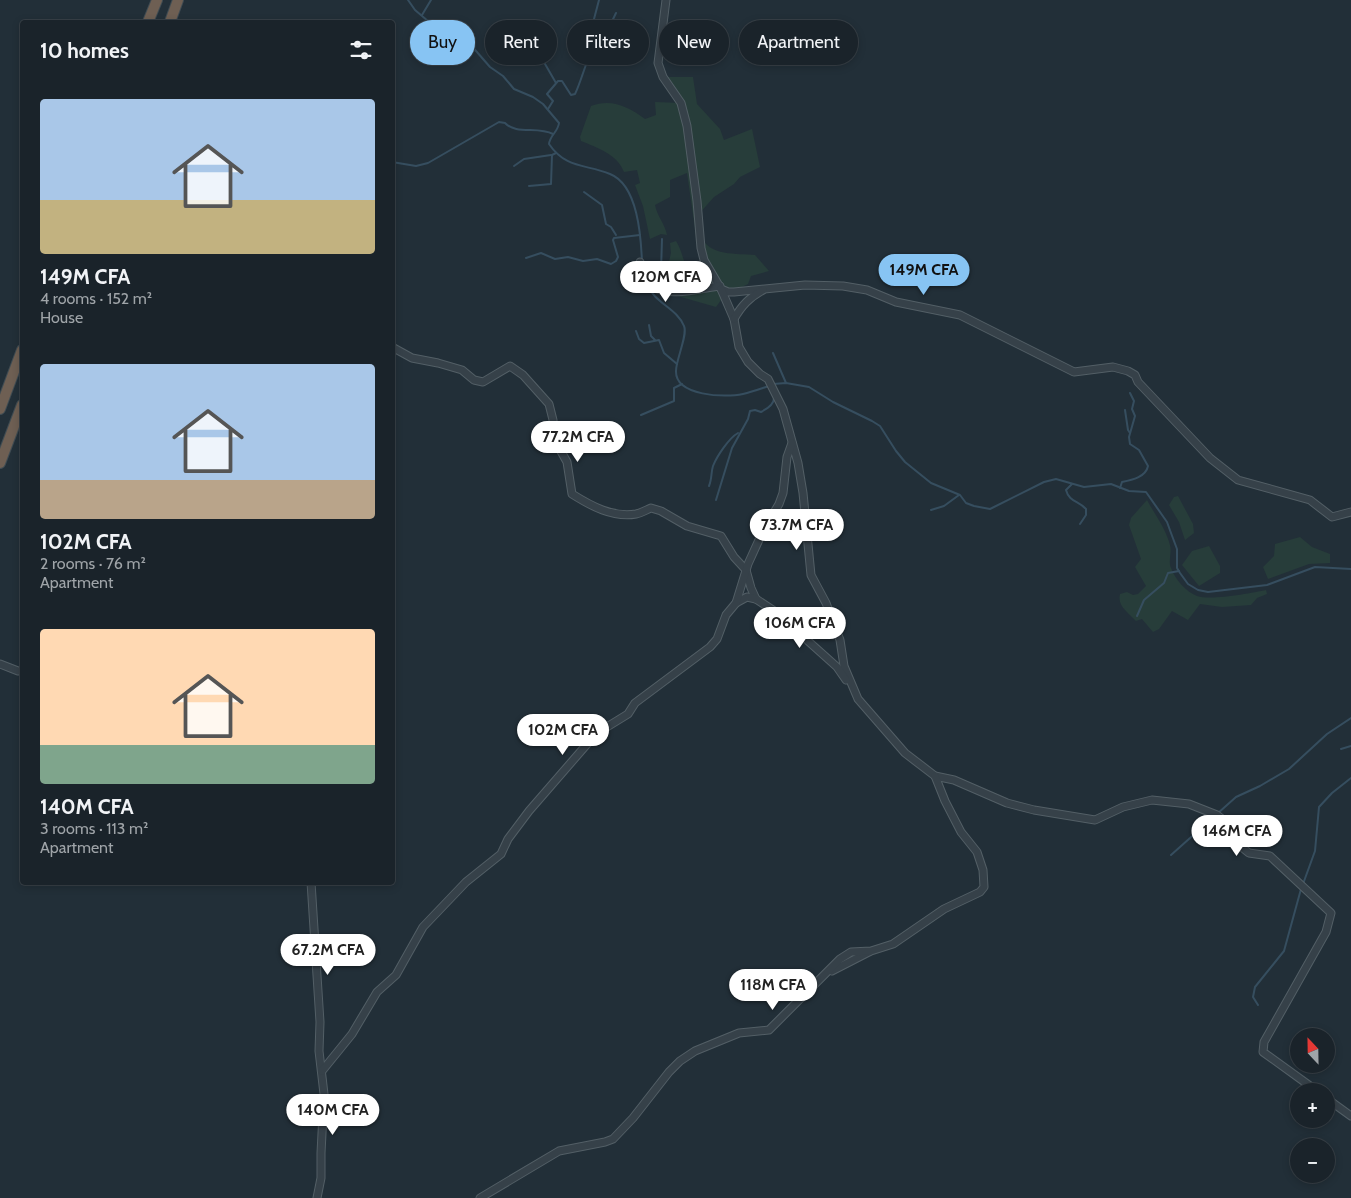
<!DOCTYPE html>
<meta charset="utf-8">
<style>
body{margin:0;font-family:Cabin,sans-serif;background:#272f36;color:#f1f3f6;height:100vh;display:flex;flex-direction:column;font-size:19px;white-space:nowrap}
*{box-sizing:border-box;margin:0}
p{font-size:16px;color:#9fa4a8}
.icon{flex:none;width:28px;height:28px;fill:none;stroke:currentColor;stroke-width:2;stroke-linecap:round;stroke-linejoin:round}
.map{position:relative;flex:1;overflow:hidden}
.details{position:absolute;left:20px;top:20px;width:375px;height:865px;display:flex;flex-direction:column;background:#1a232a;border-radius:5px;box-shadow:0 2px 8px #0003,0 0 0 1px #384047}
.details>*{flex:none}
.top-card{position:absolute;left:410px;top:20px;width:475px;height:45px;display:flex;gap:10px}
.needle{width:32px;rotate:338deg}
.controls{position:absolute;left:1290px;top:1028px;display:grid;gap:10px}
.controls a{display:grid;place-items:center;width:45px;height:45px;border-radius:50%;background:#1a232a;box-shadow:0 2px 8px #0003,0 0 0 1px #384047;font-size:25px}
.price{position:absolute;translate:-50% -42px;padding:0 11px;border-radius:18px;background:#fff;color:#222;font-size:16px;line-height:32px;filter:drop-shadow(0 1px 2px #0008)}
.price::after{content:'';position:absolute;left:50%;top:30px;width:15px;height:11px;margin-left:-8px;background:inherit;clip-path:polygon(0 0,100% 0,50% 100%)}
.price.active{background:#87c4f3;color:#111}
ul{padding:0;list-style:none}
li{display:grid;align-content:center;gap:10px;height:265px;padding:0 20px}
li span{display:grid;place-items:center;height:155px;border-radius:5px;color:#555}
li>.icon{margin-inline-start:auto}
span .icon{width:90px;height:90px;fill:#fffc;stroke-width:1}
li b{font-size:21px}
h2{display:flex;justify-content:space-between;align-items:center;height:60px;padding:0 20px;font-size:21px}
.tag{padding:0 18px;border-radius:22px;background:#1a232a;box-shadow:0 2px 8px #0003,0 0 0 1px #384047;font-size:18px;line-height:45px}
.tag.active{background:#87c4f3;color:#111}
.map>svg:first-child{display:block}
.green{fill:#273d3a}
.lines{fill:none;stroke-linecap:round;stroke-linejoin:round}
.stream{stroke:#364e5f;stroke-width:2}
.minor-casing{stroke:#535f66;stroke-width:9}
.highway-casing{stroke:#404c53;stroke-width:12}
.minor{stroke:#364149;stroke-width:7}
.highway{stroke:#6e5f53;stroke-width:10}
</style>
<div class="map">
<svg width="1351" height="1198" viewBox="0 0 1351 1198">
<rect width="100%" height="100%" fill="#222f38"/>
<g class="green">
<path d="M663,77H693L697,104L720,129L724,140L752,129L760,167L740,177L734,184L714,197L698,215C699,221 698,230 700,235C709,257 737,253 755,255L769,271L751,276L748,284L724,296L716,307L674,295L665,278L671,253L670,243L676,241C683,252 684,267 691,275L709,270L697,242L687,173L670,180V197L655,205C657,216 665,224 667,235L661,234L650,239L643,206L635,185L640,183L637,170L624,172C617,154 598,148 581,141L580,137L591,106C611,98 629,107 645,119L656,115L655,102L681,103Z"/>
<path d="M1178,496L1193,524L1194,533L1185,540L1179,522L1169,505L1174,497Z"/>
<path d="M1147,500C1155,515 1166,529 1170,545C1172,552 1168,562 1171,568C1175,579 1186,592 1197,596C1211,601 1251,593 1266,590L1267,594L1257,598L1251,605L1222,607L1200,604L1188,620L1172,611L1159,629L1153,632L1142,619L1136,621C1128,612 1117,606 1120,594L1127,592L1133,595L1138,594L1146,586L1135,567L1141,559L1129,525L1131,518Z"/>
<path d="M1300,537L1312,547L1330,554V563L1309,564L1268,579L1263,567L1274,556L1275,544Z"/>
<path d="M1209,546L1220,566V573L1199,586L1182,565L1192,551Z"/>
</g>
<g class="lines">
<g class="stream">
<path d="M408,0L415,10L435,27L445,32L463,36L490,67L503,76L514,89L533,97L543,104L559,123C558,132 550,135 549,144C566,169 586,164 610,174C638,185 641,237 642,262"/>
<path d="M422,15L431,0"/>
<path d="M597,43L602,42L616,13"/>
<path d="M541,57L556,83"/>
<path d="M445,61L453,48L472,44"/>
<path d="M548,109L553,101L547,94L558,81H562L571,95L575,94C582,80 588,53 596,43L594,19L599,0"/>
<path d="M392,162L416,166L428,163L499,122L505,123C516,135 538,126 553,134"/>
<path d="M514,166L524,159L551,155"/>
<path d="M529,186L551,184L552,155L556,153"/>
<path d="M584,192L602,205L606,224L611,227L616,235"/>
<path d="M526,258L541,253L555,259L568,257L583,261L597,259L611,264L616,261L618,257L613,240L614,238L640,235"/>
<path d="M651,283L661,271L662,239"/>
<path d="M647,284C654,303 677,308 684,326C688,335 676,359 676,371C675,396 725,398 743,394C752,392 760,389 769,386"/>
<path d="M649,325L651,336L655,340"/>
<path d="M636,331L639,339L644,343L659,340L664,353L677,364"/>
<path d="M773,353L786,383"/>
<path d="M773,384L786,383L809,387L833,402L872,421L880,426L896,451L905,462L931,483L960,495L966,503L974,506L990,509L1044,482L1056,479L1084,487L1111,484L1129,491L1146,492L1167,522L1171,533L1177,549V568L1180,573L1188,584L1198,590L1208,592L1267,585L1315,567L1351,569"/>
<path d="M1125,410L1128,430L1130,433"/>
<path d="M641,415L674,401V388L682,384"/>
<path d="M1072,484L1066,490C1069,502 1079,501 1086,509V515L1080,524"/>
<path d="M709,486C712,479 711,472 713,466C717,456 729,438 738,433"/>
<path d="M1120,488L1122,482C1132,480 1146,477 1148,466L1139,450L1130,444L1129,437L1135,416L1132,409L1134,401L1130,393"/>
<path d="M716,500L732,448L748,419L750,411L755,410L761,412C767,409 774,405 774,398"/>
<path d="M931,510L944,506L959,495"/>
<path d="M1137,616L1144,600L1164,583L1168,573L1179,571"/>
<path d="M1341,749L1351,746"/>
<path d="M1171,855L1236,797L1260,786L1289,769L1327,734L1351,718"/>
<path d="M1303,884L1315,851L1319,807L1332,793L1351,778"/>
<path d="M1258,1005L1253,997L1255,987L1284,951L1301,889"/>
</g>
<defs>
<g id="minor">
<path d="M666,0L658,63L663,77L681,103L687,126L697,201L701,248L704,260L721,289L728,292H734L805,285L843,286L867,290L896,302L960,315L1074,372L1113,367L1128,371L1135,375L1138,382L1210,458L1238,480L1310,500L1332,517L1351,512"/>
<path d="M640,262C643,270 646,281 653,286C667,298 702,288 720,286"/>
<path d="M721,289L734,319L739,347L748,362L760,374L768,379L783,409L798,463L803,493L811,575L826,603L840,640L844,666L858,699L905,753L935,776L954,780L1007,803L1034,810L1095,820L1123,807L1152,800L1189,804L1217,815L1230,825L1244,849L1249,853L1270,856L1331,913L1326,932L1264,1042L1263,1052L1317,1091"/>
<path d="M734,319C742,305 749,298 763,290"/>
<path d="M392,347L412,358L438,363L462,370L474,380L483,382L510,366L523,375L549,404L553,420V437L567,462L572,494C591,506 613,518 636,514C641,513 646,510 651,508L661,511L687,526L721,536L734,557L746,570L751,588L756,599"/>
<path d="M736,603L747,597L756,599L794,624L808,641L837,667L846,680"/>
<path d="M0,664L18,671H22"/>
<path d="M311,882L320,1022L319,1051L324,1094L321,1153V1178L317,1198"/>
<path d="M832,971L869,952"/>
<path d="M322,1071L352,1034L377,992L396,975L423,927L466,882L501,854L508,839L529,811L588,743L602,730L628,714L635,703L710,647L717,639L726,615L736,603L748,564L763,531L779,504L783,493L787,457L792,443"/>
<path d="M1326,1098L1351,1116"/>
<path d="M480,1198L559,1151L605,1142L613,1139L633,1118L669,1072L680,1061L695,1051L739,1033L769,1030L840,959L851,952L871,951L893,944L944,909L980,892L984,887L983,870L977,852L961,832L945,801L935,776"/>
</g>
<g id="highway">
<path d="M148,22L157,0"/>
<path d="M170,22L178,0"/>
<path d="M0,409L22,350"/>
<path d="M0,463L22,405"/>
</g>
</defs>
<use href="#minor" class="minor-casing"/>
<use href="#highway" class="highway-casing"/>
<use href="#minor" class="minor"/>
<use href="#highway" class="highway"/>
</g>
</svg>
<div class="controls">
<a><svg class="needle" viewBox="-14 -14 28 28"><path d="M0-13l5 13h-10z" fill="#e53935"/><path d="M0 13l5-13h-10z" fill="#9fa4a8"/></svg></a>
<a>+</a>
<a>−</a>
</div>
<b class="price active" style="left:924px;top:296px">149M CFA</b>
<b class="price" style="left:666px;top:303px">120M CFA</b>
<b class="price" style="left:578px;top:463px">77.2M CFA</b>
<b class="price" style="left:797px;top:551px">73.7M CFA</b>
<b class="price" style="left:800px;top:649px">106M CFA</b>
<b class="price" style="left:563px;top:756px">102M CFA</b>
<b class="price" style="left:1237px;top:857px">146M CFA</b>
<b class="price" style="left:328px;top:976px">67.2M CFA</b>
<b class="price" style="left:773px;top:1011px">118M CFA</b>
<b class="price" style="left:333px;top:1136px">140M CFA</b>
<div class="top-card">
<a class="tag active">Buy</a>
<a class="tag">Rent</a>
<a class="tag">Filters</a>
<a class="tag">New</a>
<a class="tag">Apartment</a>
</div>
<section class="details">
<h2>10 homes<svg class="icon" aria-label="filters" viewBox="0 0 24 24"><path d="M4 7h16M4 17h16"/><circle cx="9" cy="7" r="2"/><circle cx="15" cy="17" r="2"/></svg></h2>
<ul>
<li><span style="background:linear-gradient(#a9c7e8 65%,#c2b280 0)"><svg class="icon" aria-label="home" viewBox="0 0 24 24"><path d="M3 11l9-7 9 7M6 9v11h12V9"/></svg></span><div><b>149M CFA</b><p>4 rooms · 152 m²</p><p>House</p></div></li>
<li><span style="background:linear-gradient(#a9c7e8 75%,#b9a48a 0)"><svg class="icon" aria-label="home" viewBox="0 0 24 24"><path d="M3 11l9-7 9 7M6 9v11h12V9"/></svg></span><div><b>102M CFA</b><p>2 rooms · 76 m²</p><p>Apartment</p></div></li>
<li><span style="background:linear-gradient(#ffd9b3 75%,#7fa58c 0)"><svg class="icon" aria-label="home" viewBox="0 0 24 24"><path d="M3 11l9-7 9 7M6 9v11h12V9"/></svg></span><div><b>140M CFA</b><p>3 rooms · 113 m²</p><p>Apartment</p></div></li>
</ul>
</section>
</div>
